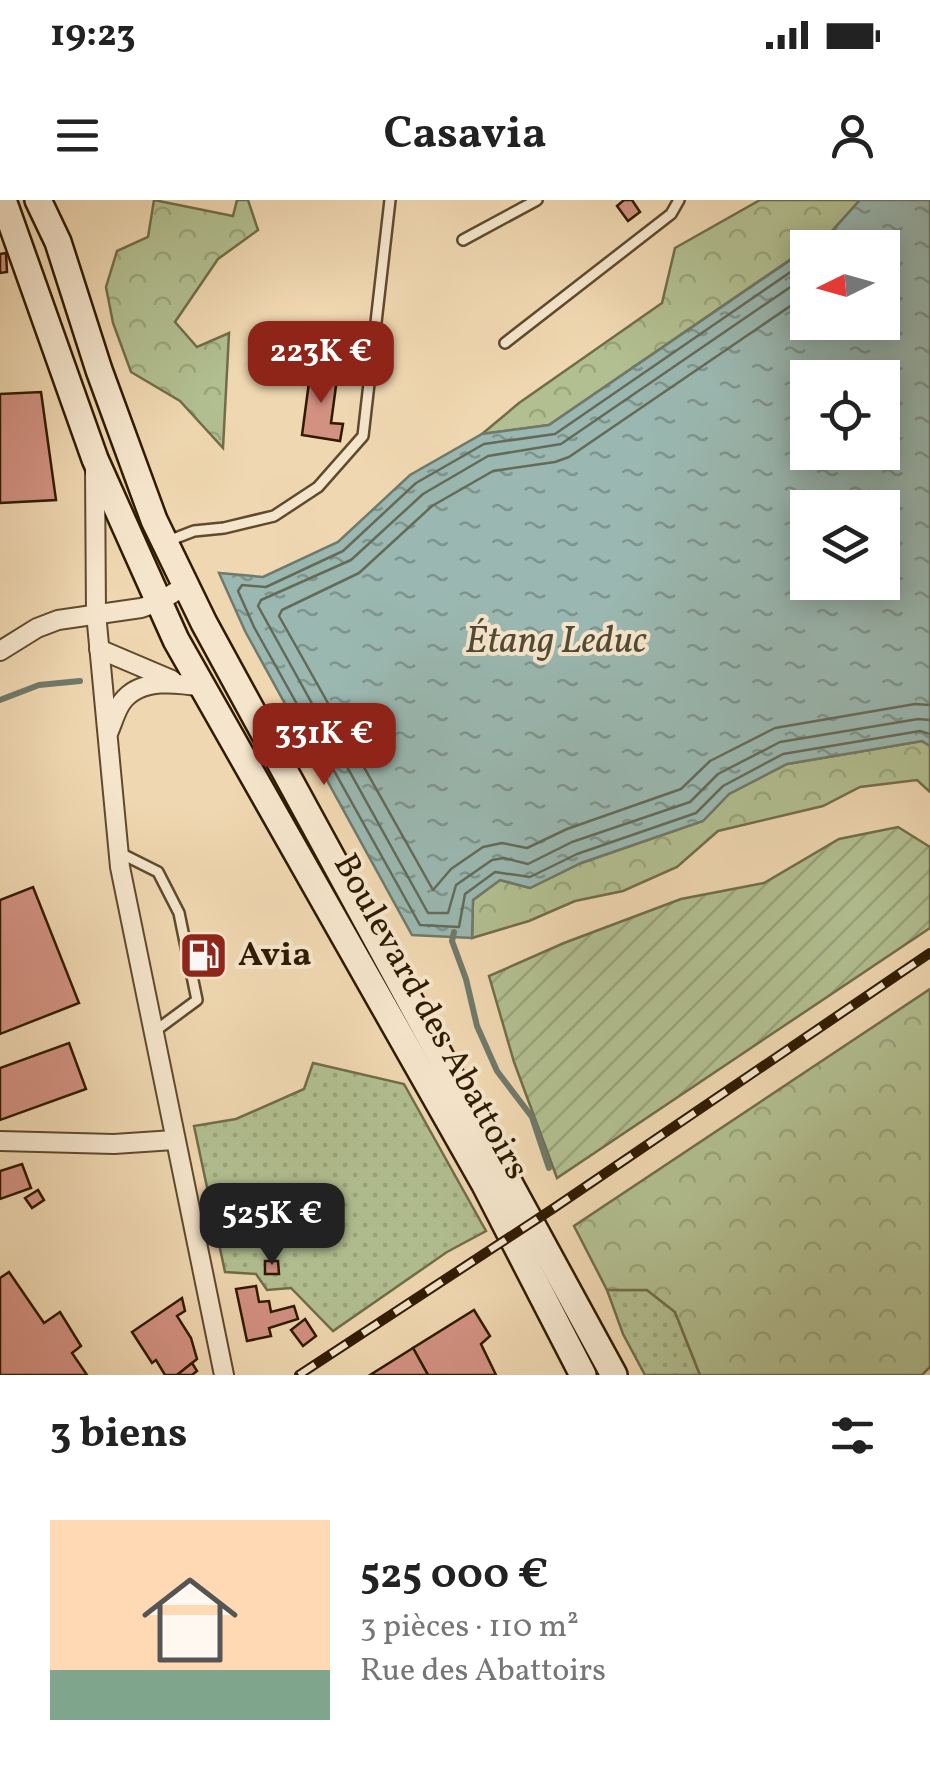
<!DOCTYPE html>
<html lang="fr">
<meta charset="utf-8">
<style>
body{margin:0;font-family:Vollkorn,serif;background:#f6f6f6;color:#222;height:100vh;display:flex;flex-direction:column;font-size:38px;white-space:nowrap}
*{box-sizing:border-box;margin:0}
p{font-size:32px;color:#767676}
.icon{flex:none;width:55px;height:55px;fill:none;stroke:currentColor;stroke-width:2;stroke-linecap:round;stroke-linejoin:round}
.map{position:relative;height:1175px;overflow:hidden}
.side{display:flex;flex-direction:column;background:#fff;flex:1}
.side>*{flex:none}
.needle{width:65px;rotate:265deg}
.controls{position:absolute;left:790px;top:30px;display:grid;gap:20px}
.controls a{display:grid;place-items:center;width:110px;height:110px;border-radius:0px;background:#fff;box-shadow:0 5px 25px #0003;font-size:50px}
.price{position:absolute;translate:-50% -85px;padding:0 22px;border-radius:20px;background:#8f2418;color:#fff;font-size:32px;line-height:65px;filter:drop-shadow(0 2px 5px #0008)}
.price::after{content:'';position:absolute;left:50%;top:60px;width:30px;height:22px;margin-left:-15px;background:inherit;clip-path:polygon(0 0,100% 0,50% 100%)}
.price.current{background:#222;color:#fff}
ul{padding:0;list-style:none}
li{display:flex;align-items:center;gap:30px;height:250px;padding:0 50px}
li+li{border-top:2px solid #e0e0e0}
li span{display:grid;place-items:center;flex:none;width:280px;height:200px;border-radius:0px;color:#555}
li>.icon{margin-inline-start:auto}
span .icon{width:120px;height:120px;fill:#fffc;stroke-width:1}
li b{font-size:42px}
h2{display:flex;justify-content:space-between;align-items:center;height:120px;padding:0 50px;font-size:42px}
.status{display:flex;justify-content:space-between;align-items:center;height:70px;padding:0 50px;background:#fff;direction:ltr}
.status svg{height:28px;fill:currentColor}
header{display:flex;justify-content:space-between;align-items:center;height:130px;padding:0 50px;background:#fff;font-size:45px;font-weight:700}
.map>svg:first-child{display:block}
.grass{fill:url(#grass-dots);stroke:#716d48;stroke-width:2.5}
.forest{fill:url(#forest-crowns);stroke:#716d48;stroke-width:2.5}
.garden{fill:url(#garden-furrows);stroke:#716d48;stroke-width:2.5}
.water{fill:url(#water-ripples);stroke:#70796a;stroke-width:2.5;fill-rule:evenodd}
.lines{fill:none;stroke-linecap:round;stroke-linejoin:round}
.shore{stroke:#656a58;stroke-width:2.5}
.stream{stroke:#70796a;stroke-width:6}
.building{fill:#d39182;stroke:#301b00;stroke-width:2.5}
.lane-casing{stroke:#604a2c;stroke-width:14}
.street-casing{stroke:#604a2c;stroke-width:22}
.secondary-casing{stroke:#301b00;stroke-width:30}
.lane{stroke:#f5e5cc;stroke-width:9}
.street{stroke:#f5e5cc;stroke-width:18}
.secondary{stroke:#f5e5cc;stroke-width:25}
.rail-casing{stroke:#301b00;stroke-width:10}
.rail{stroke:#f5e5cc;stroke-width:6;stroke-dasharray:19;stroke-linecap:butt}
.labels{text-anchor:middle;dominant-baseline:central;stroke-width:8;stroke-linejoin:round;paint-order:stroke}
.poi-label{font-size:35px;font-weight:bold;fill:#301b00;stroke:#f5e5cc;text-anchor:start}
.street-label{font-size:35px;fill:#301b00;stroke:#f5e5cc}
.water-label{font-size:38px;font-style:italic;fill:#504a35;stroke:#f5e5cc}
</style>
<div class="status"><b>19:23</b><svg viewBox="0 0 49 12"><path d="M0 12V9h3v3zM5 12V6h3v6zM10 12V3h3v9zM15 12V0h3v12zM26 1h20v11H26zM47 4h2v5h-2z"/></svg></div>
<header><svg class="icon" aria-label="menu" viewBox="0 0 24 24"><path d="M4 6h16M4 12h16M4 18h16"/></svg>Casavia<svg class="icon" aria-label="person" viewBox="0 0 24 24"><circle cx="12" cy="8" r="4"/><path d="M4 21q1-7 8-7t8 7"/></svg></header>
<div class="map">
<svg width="930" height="1175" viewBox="0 0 930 1175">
<defs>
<pattern id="grass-dots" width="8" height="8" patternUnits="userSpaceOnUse" patternTransform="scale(2.5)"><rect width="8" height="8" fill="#b2bf91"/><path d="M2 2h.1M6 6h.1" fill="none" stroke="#99a47b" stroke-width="1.8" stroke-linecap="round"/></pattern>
<pattern id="forest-crowns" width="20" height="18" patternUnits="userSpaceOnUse" patternTransform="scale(2.5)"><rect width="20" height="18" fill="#b2bf91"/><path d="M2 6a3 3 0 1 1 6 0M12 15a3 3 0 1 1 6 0" fill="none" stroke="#99a47b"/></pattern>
<pattern id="garden-furrows" width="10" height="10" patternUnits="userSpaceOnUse" patternTransform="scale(2.5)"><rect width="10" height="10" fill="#b2bf91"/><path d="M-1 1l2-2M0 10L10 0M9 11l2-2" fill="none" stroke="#99a47b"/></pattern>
<pattern id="water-ripples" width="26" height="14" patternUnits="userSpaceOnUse" patternTransform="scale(2.5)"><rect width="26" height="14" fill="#9ab8b1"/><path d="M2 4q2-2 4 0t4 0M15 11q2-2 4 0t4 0" fill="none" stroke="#7e958e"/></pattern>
</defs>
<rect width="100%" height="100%" fill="#efd7b1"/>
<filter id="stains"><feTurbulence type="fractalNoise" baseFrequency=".002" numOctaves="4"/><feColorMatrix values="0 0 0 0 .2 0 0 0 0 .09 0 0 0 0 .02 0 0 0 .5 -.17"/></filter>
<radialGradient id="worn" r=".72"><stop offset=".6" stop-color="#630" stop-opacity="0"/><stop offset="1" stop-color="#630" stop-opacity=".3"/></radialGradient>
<g class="grass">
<path d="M313,863L404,884L486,1031L447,1052L333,1131L291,1088L267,1090L256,1074L225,1072L194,926L236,919L304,889Z"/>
<path d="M607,1090H647L675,1112L700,1175H645L623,1134Z"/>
</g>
<g class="forest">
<path d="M154,0L233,16L237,0H248L258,30L218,59L175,122L197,147L229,133L223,248L180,201L131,172L113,123L106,87L117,51L148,37Z"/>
<path d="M760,0H860L832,31L549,225L482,234L519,203L662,103L675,48Z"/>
<path d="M922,541L930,546V592L917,580L860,587L823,606L718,631L677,667L623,691L575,701L529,721L472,738L473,700L500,680L530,688L581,663L703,621L729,594L787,564Z"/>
<path d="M930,789V1167L922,1175H700L675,1112L647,1090H607L574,1026Z"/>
</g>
<path class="garden" d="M898,627L930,647V728L557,978L514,862L489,776L564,743L681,699L764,683L839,639Z"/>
<path class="water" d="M860,0H930V546L922,541L787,564L729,594L703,621L581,663L530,688L500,680L473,700L472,738L412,735L245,431L219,373L263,377L338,342L410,275L482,234L549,225L808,48V122H882V48H808L832,31ZM808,178H882V252H808ZM808,308H882V382H808Z"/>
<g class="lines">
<g class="shore">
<path d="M808,60L555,234L484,244L416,283L343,351L266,387L242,385L238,391L254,427L420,725L459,727L465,694L495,672L530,677L577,654L696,613L723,586L783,554L920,531L930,534"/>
<path d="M808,75L561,244L488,256L423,294L351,360L261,400L258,406L428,713H448L456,685L492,660L504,658L528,664L572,642L690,602L718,574L780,542L918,519L930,520"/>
<path d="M808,94L569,257L555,262L493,271L432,306L359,373L282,410L279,416L433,690L451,669L483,647L502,643L527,648L567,629L681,589L710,561L775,528L915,504L930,505"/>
</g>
<g class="stream">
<path d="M0,500L39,485L80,481"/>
<path d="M454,732L452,741L466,779L477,826L497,871L532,917L549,968"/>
</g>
</g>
<g class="building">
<path d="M624,0H632L640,12L628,21L617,6Z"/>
<path d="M6,53L7,72L0,73V54Z"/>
<path d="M279,133L286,159L278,161L272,135Z"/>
<path d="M311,167L338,171L331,223L343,224L340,241L302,235Z"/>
<path d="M41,192L56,300L0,303V194Z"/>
<path d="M33,687L79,803L0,834V700Z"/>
<path d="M69,843L86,889L0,920V868Z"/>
<path d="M22,964L31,988L0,999V971Z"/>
<path d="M38,990L44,1000L32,1008L25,998Z"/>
<path d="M265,1061H278L279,1074H265Z"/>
<path d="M9,1072L44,1123L60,1112L81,1146L72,1153L87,1175H0V1078Z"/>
<path d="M256,1086L259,1102L269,1101L271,1112L294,1106L298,1119L269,1128L271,1136L247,1141L236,1089Z"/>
<path d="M182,1098L185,1111L177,1116L191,1138L197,1159L177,1175H165L156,1160L152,1163L132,1132Z"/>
<path d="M474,1110L490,1136L481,1144L496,1175H428L413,1148Z"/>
<path d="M305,1119L316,1136L303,1146L291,1130Z"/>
<path d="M413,1148L428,1175H370Z"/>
<path d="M192,1163L197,1171L192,1175H177Z"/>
</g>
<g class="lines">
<defs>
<g id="lane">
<path d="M463,40L537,0"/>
<path d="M505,143L671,14L679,0"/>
<path d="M168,341L194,331L224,328L274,316L318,287L363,236L390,0"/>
<path d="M120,653L158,672L179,713L197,800L155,831"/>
</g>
<g id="street">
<path d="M95,269L96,413L120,667L224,1175"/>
<path d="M99,449L172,480"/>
<path d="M0,451L37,428L58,420L141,408L159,402L186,385"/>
<path d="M109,531C113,522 116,510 122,502C140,477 179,483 204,487"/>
<path d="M0,941L114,944L174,940"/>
</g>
<g id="secondary">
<path d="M3,0L95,259L176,440L484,983L583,1175"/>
<path d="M38,0L58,42L99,170L154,320L204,423L614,1175"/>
</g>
</defs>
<use href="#lane" class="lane-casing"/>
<use href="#street" class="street-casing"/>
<use href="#secondary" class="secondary-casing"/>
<use href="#lane" class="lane"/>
<use href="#street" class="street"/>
<use href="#secondary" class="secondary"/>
<defs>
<path id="rail" d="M299,1175L554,1008L930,753"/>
</defs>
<use href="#rail" class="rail-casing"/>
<use href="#rail" class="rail"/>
</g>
<defs>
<symbol id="fuel-square" viewBox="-11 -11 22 22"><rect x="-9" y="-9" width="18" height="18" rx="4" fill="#8f2418" stroke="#f5e5cc"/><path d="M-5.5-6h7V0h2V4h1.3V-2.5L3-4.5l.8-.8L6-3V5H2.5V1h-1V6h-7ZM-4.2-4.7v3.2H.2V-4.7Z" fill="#fff"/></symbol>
</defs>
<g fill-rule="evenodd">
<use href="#fuel-square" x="176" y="728" width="55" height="55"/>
</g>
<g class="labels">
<g class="poi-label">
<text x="238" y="756">Avia</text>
</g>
<g class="street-label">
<text transform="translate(430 817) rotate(61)">Boulevard des Abattoirs</text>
</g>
<g class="water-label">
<text x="556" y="442">Étang Leduc</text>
</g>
</g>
<rect width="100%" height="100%" filter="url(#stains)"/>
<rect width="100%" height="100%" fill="url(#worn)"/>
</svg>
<div class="controls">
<a><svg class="needle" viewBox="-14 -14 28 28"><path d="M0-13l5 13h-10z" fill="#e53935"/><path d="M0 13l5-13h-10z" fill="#767676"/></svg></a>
<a><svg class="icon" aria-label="locate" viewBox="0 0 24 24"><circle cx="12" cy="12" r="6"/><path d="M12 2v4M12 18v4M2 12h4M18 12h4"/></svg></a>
<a><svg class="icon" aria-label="layers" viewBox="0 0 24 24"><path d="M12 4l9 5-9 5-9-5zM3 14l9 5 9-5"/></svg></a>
</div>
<b class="price" style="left:321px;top:206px">223K €</b>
<b class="price" style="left:324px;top:588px">331K €</b>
<b class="price current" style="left:272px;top:1068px">525K €</b>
</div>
<section class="side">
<h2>3 biens<svg class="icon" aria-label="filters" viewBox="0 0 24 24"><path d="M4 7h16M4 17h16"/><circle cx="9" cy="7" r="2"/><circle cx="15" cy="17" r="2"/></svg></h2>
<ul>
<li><span style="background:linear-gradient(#ffd9b3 75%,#7fa58c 0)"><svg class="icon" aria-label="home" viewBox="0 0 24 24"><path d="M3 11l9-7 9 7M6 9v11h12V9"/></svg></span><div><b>525 000 €</b><p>3 pièces · 110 m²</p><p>Rue des Abattoirs</p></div></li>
</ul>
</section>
